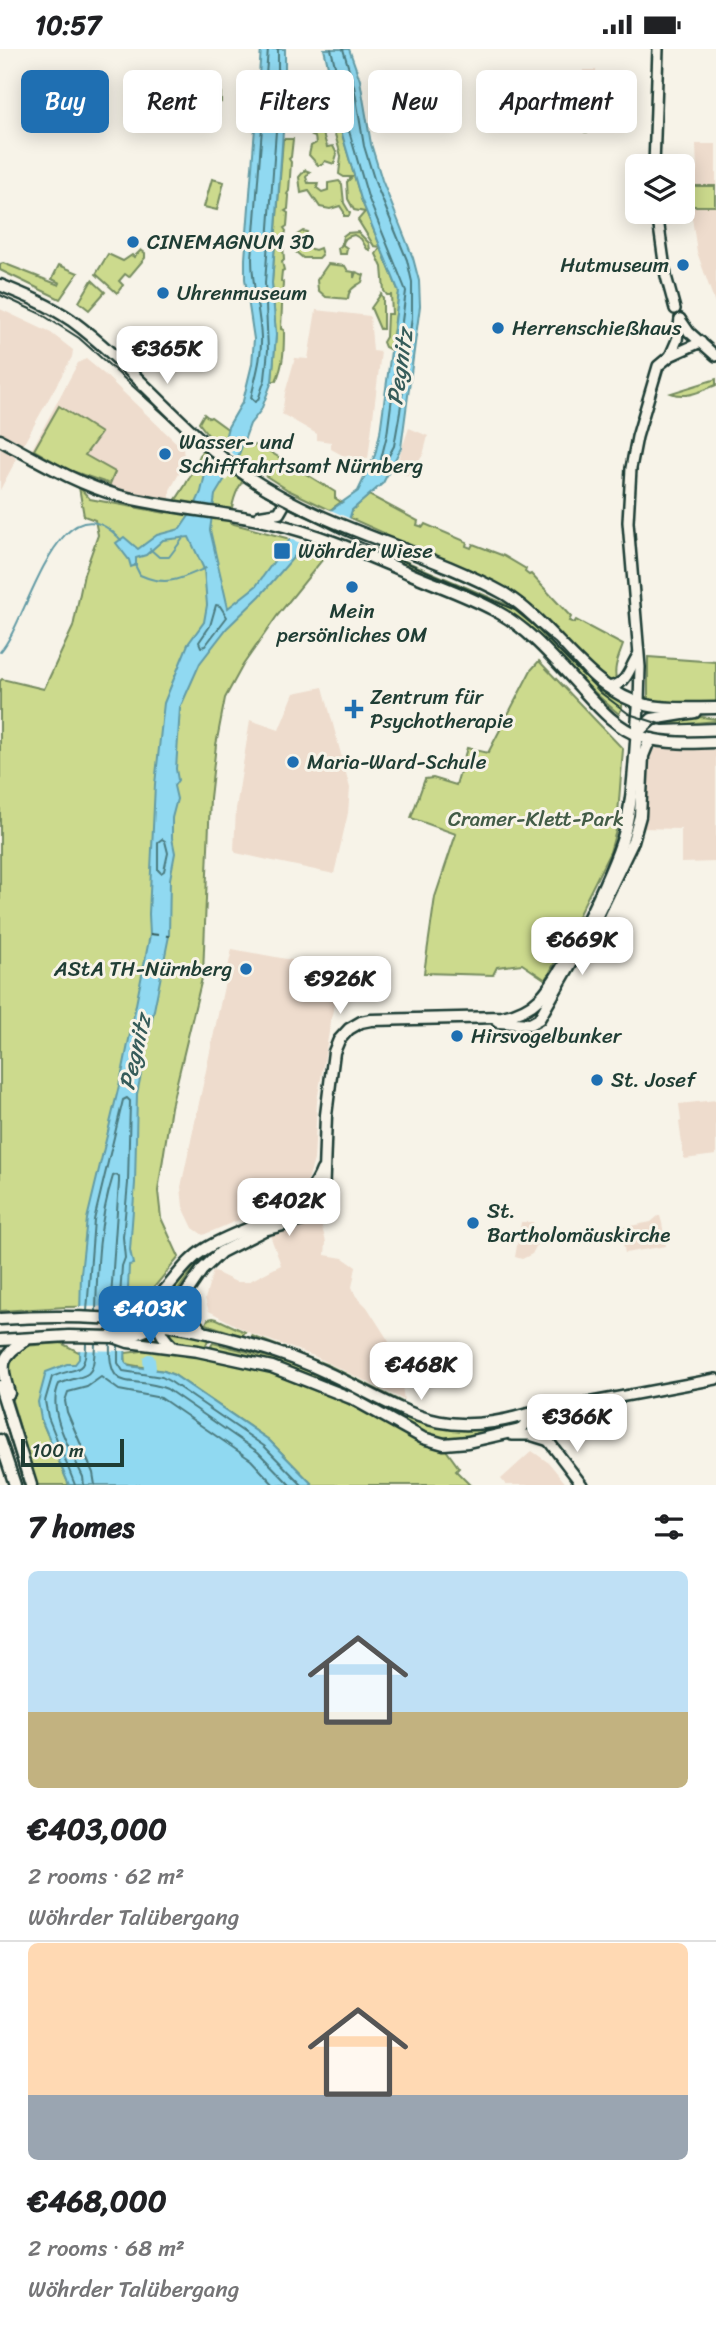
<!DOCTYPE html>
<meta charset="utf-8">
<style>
body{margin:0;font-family:Sriracha,sans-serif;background:#f6f6f6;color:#202124;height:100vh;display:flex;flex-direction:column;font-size:26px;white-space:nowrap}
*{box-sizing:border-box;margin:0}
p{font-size:23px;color:#757577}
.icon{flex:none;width:38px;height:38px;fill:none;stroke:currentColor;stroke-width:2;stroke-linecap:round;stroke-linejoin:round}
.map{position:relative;height:1436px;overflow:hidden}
.details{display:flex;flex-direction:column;background:#fff;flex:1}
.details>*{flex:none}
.banner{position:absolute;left:21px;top:21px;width:676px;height:63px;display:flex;gap:14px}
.buttons{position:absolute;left:625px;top:105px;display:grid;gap:14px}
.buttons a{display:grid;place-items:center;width:70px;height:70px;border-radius:10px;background:#fff;box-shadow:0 4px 18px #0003;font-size:35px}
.scale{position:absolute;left:21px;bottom:18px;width:103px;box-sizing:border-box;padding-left:7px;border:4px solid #1f3d34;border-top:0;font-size:19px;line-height:24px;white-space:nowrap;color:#1f3d34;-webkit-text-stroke:5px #f7f3e8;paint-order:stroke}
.price{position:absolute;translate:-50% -60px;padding:0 16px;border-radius:14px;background:#fff;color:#222;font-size:23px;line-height:46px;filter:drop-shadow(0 2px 4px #0008)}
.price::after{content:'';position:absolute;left:50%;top:42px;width:21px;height:16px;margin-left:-10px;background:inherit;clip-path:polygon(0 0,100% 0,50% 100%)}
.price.current{background:#1f6fb2;color:#fff}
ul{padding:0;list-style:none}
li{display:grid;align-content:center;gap:14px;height:371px;padding:0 28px}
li+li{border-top:2px solid #e0e0e0}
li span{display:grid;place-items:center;height:217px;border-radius:10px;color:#555}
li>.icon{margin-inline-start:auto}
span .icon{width:126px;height:126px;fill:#fffc;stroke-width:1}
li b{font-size:30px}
h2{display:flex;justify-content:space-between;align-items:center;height:84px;padding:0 28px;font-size:30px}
.tag{padding:0 24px;border-radius:10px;background:#fff;box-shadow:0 4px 18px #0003;font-size:24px;line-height:63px}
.tag.current{background:#1f6fb2;color:#fff}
.status{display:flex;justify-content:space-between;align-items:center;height:49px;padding:0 35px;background:#fff;direction:ltr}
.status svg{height:19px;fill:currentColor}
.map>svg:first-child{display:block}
.built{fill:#eedccd}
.green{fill:#ccda8d;stroke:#768c60;stroke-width:2}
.water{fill:#90d9f1;stroke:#639ba5;stroke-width:2}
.pier{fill:#f7f3e8}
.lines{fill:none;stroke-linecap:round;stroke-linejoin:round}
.shore{stroke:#4c7b80;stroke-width:2}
.stream{stroke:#639ba5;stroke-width:2}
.river{stroke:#90d9f1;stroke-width:12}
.ferry{stroke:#365c5a;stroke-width:2;stroke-dasharray:9 7;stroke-linecap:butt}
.tertiary-casing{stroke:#1f3d34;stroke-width:14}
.secondary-casing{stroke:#1f3d34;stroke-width:15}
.tertiary{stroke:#f7f3e8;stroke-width:9}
.secondary{stroke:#f7f3e8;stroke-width:10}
.tram{stroke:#1f3d34;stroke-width:2}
.poi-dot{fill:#1f6fb2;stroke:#f7f3e8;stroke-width:2.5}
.labels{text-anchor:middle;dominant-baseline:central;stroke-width:6;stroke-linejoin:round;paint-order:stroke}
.poi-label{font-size:21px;fill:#1f3d34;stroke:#f7f3e8;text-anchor:start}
.park-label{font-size:21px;fill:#425c46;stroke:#f7f3e8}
.water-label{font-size:23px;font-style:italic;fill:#365c5a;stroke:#f7f3e8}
</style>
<div class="status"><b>10:57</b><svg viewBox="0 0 49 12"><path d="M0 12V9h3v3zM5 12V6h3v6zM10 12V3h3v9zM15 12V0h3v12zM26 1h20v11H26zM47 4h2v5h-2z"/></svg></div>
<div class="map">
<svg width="716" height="1436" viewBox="0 0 716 1436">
<rect width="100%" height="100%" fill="#f7f3e8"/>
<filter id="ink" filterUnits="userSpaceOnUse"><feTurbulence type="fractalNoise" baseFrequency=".0143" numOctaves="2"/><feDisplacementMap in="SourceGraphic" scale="14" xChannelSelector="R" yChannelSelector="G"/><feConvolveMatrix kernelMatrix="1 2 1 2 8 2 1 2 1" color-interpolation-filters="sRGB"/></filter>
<g filter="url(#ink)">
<g class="built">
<path d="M583,21H596L597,53H585Z"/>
<path d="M696,95H716V257L697,203L692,169H689L688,164H684L682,135H686V123H697Z"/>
<path d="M0,260L51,284L73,301L72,308L23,396L0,385Z"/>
<path d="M316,261L370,267L373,302L381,303L368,410L342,406L331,400V393L317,391V385L282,365L285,344L295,309L308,310Z"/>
<path d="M86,310L104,325L183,400L185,414L170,441V453L124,443L91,433L32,405V400L78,314Z"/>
<path d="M409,379L428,387L423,406L409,427L394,422Z"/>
<path d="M0,397L12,404L16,411L0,441Z"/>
<path d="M323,638L350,739L348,764L334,825L236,804L234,801L236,760L250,671L279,681L294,644Z"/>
<path d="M648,699L716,701V813L681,814V780L642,779Z"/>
<path d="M232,900L340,920L317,1052L314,1111L308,1131L300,1142L288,1150L203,1186L193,1179L183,1158L181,1138Z"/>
<path d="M716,1051V1106L684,1110L679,1073L681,1072L679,1055Z"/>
<path d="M658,1167H660L662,1174L666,1197L625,1204L620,1179L651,1173Z"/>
<path d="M521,1173H533L539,1192L532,1205L522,1210L515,1208Z"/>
<path d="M321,1175L326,1193L325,1206L343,1209L356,1218L352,1238L356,1247L367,1258L388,1291L399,1315L404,1351L314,1307L252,1285L209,1262L205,1250L213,1222L236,1233H248L281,1216L270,1186L304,1176Z"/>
<path d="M532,1402L549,1414L567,1436H506L501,1430Z"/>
</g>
<g class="green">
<path d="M195,42L221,44V53L190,49Z"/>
<path d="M585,53H597L596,83H585Z"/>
<path d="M335,68H337L361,150L399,243L391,301L385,298L383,293L386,288L387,265H392L391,246H387L384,242L382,218L376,205L381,198L374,197L358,171L365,163L354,161L348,150L347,133L352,128H344L339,125L341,107L333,78Z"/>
<path d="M322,81L327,98L333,97L337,105L334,115L325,112L322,116H318L309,106L311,97L316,94L315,88L312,87L316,82Z"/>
<path d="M283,90H293L291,108L289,110L291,113L289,142L287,145L289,147L288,160L285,162L288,164L287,177L284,179L286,182L283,196L284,211L282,213L284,221L282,222L281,232L283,233L281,280L284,281C284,299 284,315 276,332H272L276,286L272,234Z"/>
<path d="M305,121L310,123L306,128L308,134H318L317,139L322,143L328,141V134L339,132L342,135L344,154L350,164L349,167H344V163L340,157L330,160L320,158L309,142L301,144L299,128Z"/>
<path d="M212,130L224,133L217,161L204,158Z"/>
<rect x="687" y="137" width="28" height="20"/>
<path d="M303,182L307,183L304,191L308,199L315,201L320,199L322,206L319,209H303L296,203L297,186Z"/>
<path d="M358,183L369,194L370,201L367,200L361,190L354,186C348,187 343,190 343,196L347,199L346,205H339L338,199L341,197L343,187L347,184Z"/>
<path d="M141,201L145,204V209L129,228L125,225L119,232L123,236L117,244L96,225L108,205L123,212L132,206L134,208Z"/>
<path d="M3,214L59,236L60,234L52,230L59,216L78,224L60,250L0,221V215Z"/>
<path d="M328,215L345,217L348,222L354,223V229L356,223L364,226L362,233C355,238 348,240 348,250L326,248L318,241L317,231Z"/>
<path d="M92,231L105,243L89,261L79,253Z"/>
<path d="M381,245L383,249V280H380L371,259Z"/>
<path d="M716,330V336C701,342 686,350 671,344Z"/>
<path d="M59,357L101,384L85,406L115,423L110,435L69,421L34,401Z"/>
<path d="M204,365L209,369L211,368L251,397L259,396L335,443V449L341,453L330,461L288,441L252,418C237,439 232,448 230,474L290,490L327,505L277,567L243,616L225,649L216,696L210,749L203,925L171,1058L158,1142L161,1169L179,1208L147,1247L129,1257L66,1258L0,1262V632L2,630L44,640L73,578L84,525L98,486L95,471L84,467L79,438L90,450L165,464C186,441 197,415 208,386L199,374Z"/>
<path d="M369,446L418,472L417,476L423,478L425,475L467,493L466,497L471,499L473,495L504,507L526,520L525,523L529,526L531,525L571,568L569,572L574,574L576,571L623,596C619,607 612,621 617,633C596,634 559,583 543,568C530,556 516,547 502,538L383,488L384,484L350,469L352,461Z"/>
<path d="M377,500L512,558L530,570L622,651V659L619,665C576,631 552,591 504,562L372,504H375Z"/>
<path d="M648,608L716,613V654H661L646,651V648H648Z"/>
<path d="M539,612L623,700L617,778L610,803L546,931L522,915L497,918L493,926L424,924L435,848L456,785L411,769L425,730L433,729L456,736L467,699L488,704L531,621Z"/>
<path d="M702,668L716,670V672L684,675L658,674Z"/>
<path d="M197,1212L196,1216L162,1264H160L164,1250Z"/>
<path d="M213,1269L217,1270L245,1283L242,1287L206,1275L208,1270Z"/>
<path d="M163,1280H164L209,1289L205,1298L172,1291Z"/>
<path d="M252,1287L328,1316L402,1353L310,1310L252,1289Z"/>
<path d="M61,1294L79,1303V1311L41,1370L69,1436H37L5,1328L7,1310L24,1297Z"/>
<path d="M213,1294L303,1317L397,1364L394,1365C337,1335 276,1315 214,1300L211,1297Z"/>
<path d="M142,1298L179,1302L248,1317L285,1328L333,1347L412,1388L446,1401L459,1419L456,1422L470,1436H313L269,1391L174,1326L164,1322L126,1315L125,1304L141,1302Z"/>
<path d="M410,1367L420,1371H518L521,1377L449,1391L431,1389L399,1372Z"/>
</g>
<path class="water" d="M261,0H285V55L272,234L276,286L272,332L261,361L250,375L238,408L215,446L210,481L228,559L256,537L290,490L358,442L375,406L380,384L399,243L361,150L337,68L338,60L324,0H349L360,31L371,95L382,131L413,209L419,232L420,257L401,399L383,434L352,461L349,471L304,496L260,547L227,579L200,614L180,659L176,720L178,731L174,737L177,750L172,769V789L175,804L170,830L169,887L137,1045L135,1134L130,1201L133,1215L129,1216L125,1312L129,1317L164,1322L174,1326L269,1391L313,1436H69L41,1370L38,1353L46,1323L67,1315H75L79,1310L81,1225L87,1170L123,1020L150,886L149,865L155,735L164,654L188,595L204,573L207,556L204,520L189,488L163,491L146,506L136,509V516L131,518L129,511L116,494L124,488L138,500L157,486L180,480L193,461L201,443L206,421L223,397L228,378L243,352L252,315L254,290L245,230V210Z"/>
<g class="pier">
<path d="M257,42L287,44L286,55L256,53Z"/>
<path d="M220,395L240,410L227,432L205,416Z"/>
<path d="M326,459L353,471L352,473L309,497L287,489Z"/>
<path d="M129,1257L127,1302L76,1301L78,1258Z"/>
</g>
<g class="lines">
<g class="shore">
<path d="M268,0L252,210C252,237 260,262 261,288C262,309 255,329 251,349L255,353L258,351L265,330L268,301L265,234L278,54V0"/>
<path d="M331,0L345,59V68L368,148L406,242L387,386L381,410L385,414L394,397L400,363L412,268V233L407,211L375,133L364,97L354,37L343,0"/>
<path d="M216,556L220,557L227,568L205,597L201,598L199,593L210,577Z"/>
<path d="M162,790L165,792L168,804L164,822L161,824L158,821V793Z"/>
<path d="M87,1262L94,1171L123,1051L127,1049L130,1052L128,1134L123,1188L125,1209L122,1217L119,1264"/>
<path d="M96,1263C97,1217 99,1171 113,1127L116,1126L119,1128V1133L110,1263"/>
<path d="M110,1294C108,1348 132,1325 167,1340L258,1403L290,1436"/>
<path d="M118,1296V1314L123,1322L162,1328L171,1333L264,1397L302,1436"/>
<path d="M75,1436L48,1368L45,1352L52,1328C77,1317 86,1327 86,1294"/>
<path d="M84,1436L83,1428C71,1401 46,1363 59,1335C88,1323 94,1334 95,1294"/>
<path d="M95,1436L93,1424L67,1363L65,1352L68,1343L87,1338L101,1328L119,1341L161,1349L251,1411L274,1436"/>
</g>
<g class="stream">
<path d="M150,500L159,508H169L184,488"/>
<path d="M135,516L140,526C167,538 180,530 206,519"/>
<path d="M0,603C28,573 59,422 121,491"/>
</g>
<path class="river" d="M149,1311L150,1319"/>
<path class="ferry" d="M150,885L169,887"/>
<defs>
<g id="tertiary">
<path d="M654,117L658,0"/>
<path d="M657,163L666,227L675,260"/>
<path d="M680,270L689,283L716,307"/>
<path d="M670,307L677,291L680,270"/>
<path d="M607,638C628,636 628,621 638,606"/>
<path d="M639,654L640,618L628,473L631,419L637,388L658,317L670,307L701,293"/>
<path d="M512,1386H530L546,1391"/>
<path d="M547,1390C542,1376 545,1371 556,1362"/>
<path d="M582,1436L528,1365L716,1330"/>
</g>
<g id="secondary">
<path d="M0,236C25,246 49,256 71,271C135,318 183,385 250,429C328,481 423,500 505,545C555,576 588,642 646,656C669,661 693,659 716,659"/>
<path d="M0,391C39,412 77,435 120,447C170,460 222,462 272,474C320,485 366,506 411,525C439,537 468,547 494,561C529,579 555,611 581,639C599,659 616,679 642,688C666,695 692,694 716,693"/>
<path d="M260,467L279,464L283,457V449"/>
<path d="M636,685L652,670L695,663"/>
<path d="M498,973L530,975L539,970L590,881L633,792L640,767L643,707L647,697L652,690"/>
<path d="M185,1246L188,1265L201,1281"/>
<path d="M159,1248C156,1269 155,1282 172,1297"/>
<path d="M124,1268C162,1261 174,1219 205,1200C244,1175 304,1170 322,1121"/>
<path d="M0,1270C76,1265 153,1269 227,1289C263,1298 299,1310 332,1326C408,1362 439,1392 528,1365V1372L520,1381L468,1393L444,1395L423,1389L351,1349L272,1318L198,1302L128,1293L114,1288"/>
<path d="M0,1291L69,1287L113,1288L136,1285L151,1279L172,1265L202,1221L221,1203L264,1181L314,1168L320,1161L323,1151L326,1066L334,1003L339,991L349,980L361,973L371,971L502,968C517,965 529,960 540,949C564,925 619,812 626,777C635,737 635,694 639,654"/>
<path d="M0,1337L31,1436"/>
<path d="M9,1344C0,1316 0,1307 26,1291"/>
<path d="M0,1391L15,1436"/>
</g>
</defs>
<use href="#tertiary" class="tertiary-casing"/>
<use href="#secondary" class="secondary-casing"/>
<use href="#tertiary" class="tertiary"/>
<use href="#secondary" class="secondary"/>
<g class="tram">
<path d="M0,246L41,265L79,289L223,418L265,446L344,486L515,561L555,594L601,644L629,665L663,676L716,674"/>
<path d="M0,1358L24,1436"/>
</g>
</g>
</g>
<g class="poi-dot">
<circle cx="133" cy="193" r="7"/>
<circle cx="683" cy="216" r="7"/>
<circle cx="163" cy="244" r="7"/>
<circle cx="498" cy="279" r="7"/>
<circle cx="165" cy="405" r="7"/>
<rect x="273" y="493" width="18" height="18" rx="3.5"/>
<circle cx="352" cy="538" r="7"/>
<path d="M350.5 649.5h7v7h7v7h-7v7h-7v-7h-7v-7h7z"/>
<circle cx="293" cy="713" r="7"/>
<circle cx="246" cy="920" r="7"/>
<circle cx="457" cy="987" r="7"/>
<circle cx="597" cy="1031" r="7"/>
<circle cx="473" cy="1174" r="7"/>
</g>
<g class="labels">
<g class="poi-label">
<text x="147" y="193">CINEMAGNUM 3D</text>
<text x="669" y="216" text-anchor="end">Hutmuseum</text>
<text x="177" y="244">Uhrenmuseum</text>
<text x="512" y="279">Herrenschießhaus</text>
<text x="179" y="393">Wasser- und<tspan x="179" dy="24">Schifffahrtsamt Nürnberg</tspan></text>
<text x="298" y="502">Wöhrder Wiese</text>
<text x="352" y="562" text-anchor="middle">Mein<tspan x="352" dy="24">persönliches OM</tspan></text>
<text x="370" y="648">Zentrum für<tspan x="370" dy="24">Psychotherapie</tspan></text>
<text x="307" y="713">Maria-Ward-Schule</text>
<text x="232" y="920" text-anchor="end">AStA TH-Nürnberg</text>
<text x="471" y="987">Hirsvogelbunker</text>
<text x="611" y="1031">St. Josef</text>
<text x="487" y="1162">St.<tspan x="487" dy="24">Bartholomäuskirche</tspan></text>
</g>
<g class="park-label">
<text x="536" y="770">Cramer-Klett-Park</text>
</g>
<g class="water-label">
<text transform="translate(400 318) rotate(-82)">Pegnitz</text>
<text transform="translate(135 1003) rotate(-77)">Pegnitz</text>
</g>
</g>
</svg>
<div class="buttons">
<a><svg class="icon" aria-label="layers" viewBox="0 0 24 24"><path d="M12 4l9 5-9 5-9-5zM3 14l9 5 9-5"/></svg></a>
</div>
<div class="scale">100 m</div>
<b class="price" style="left:167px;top:337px">€365K</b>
<b class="price" style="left:582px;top:928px">€669K</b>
<b class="price" style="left:340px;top:967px">€926K</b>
<b class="price" style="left:289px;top:1189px">€402K</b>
<b class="price current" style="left:150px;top:1297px">€403K</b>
<b class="price" style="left:421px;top:1353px">€468K</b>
<b class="price" style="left:577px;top:1405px">€366K</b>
<div class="banner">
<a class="tag current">Buy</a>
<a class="tag">Rent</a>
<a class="tag">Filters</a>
<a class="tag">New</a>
<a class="tag">Apartment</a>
</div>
</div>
<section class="details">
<h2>7 homes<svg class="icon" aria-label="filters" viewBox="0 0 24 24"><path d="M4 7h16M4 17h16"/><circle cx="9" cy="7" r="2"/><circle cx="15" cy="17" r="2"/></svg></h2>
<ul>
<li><span style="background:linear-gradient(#bfe0f5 65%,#c2b280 0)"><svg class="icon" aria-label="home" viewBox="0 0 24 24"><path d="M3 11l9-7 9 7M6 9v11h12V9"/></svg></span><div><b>€403,000</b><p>2 rooms · 62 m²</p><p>Wöhrder Talübergang</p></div></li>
<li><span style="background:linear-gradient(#ffd9b3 70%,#9aa5b1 0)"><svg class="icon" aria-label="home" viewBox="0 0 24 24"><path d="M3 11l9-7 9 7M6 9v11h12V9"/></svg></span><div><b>€468,000</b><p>2 rooms · 68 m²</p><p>Wöhrder Talübergang</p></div></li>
</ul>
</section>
